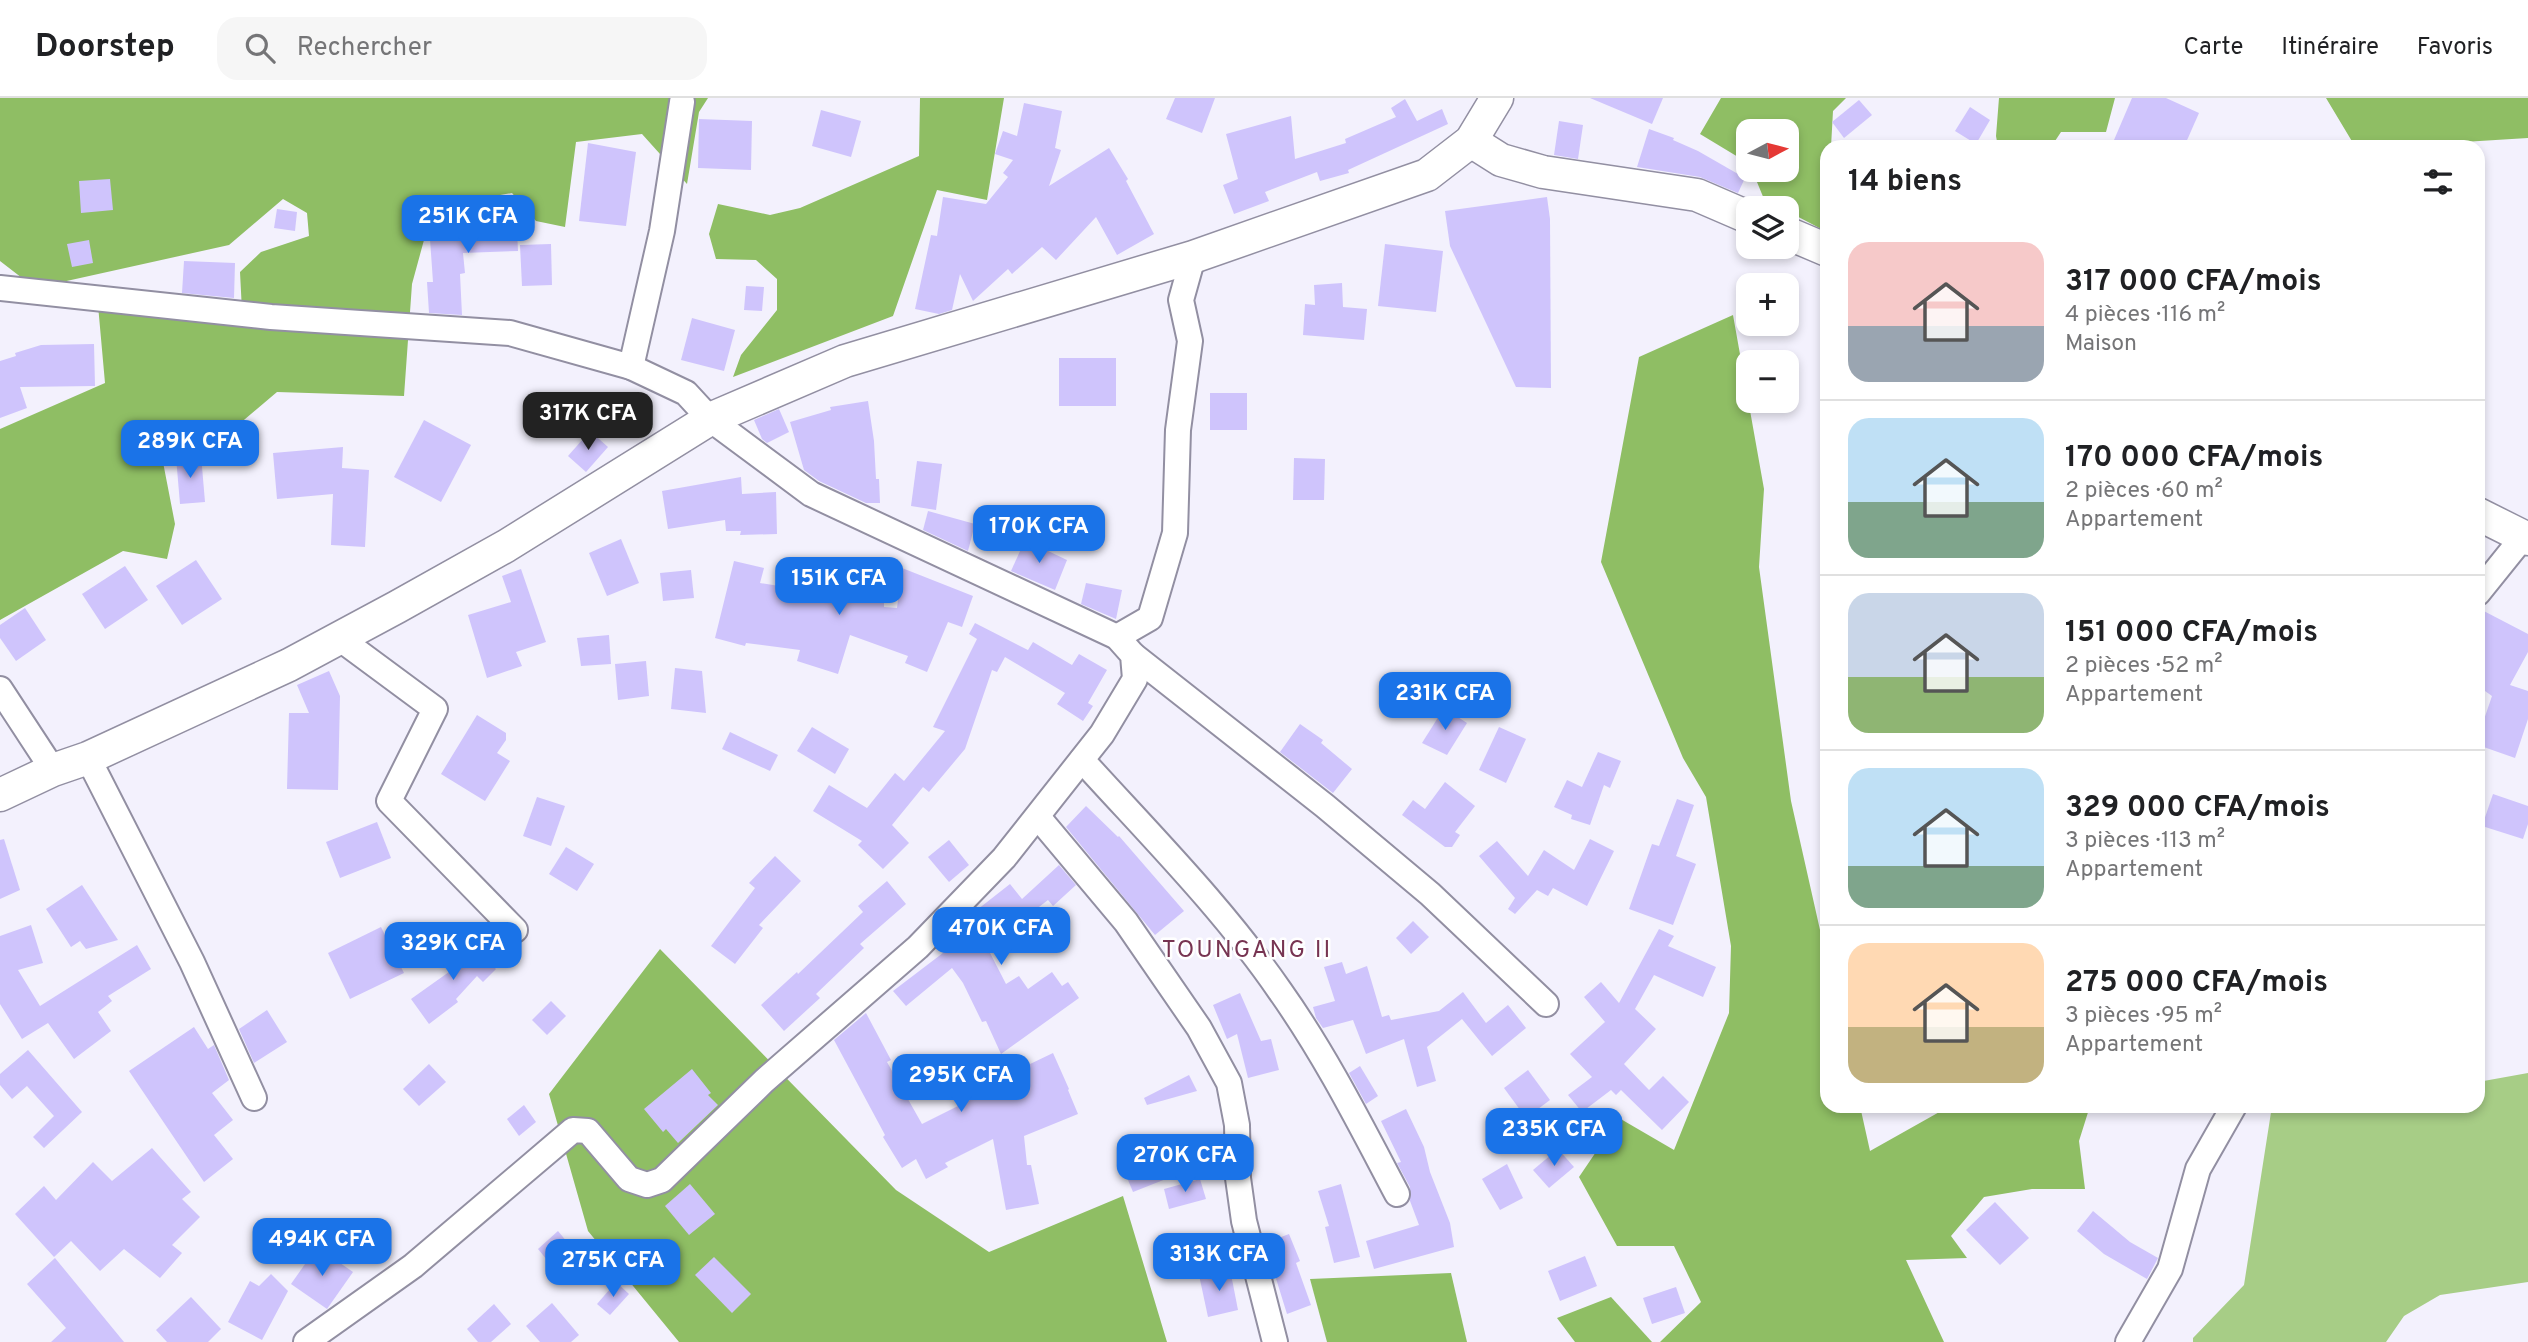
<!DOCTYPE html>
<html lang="fr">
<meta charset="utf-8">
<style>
body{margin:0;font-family:Overpass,sans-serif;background:#f6f6f6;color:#202124;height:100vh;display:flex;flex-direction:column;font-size:26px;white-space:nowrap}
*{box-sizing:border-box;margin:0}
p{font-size:23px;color:#757577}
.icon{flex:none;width:38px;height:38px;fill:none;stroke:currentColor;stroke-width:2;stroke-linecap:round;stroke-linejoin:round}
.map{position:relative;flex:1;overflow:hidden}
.side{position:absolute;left:1820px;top:42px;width:665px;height:973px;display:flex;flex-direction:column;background:#fff;border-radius:21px;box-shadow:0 4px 10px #0003}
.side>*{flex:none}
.needle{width:46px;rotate:83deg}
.controls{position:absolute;left:1736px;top:21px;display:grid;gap:14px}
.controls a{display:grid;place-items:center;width:63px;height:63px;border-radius:14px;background:#fff;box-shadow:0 4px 10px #0003;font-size:35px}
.price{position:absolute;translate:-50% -60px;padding:0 16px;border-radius:14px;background:#1a73e8;color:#fff;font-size:23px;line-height:46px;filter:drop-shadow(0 2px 4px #0008)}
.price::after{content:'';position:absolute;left:50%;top:42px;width:21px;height:16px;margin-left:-10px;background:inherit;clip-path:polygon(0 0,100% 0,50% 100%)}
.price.active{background:#222;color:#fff}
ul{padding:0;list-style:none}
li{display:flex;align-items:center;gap:21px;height:175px;padding:0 28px}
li+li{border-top:2px solid #e0e0e0}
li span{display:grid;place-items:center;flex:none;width:196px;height:140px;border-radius:21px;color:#555}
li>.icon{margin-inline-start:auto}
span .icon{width:84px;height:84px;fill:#fffc;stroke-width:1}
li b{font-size:30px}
h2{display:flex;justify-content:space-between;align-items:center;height:84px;padding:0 28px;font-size:30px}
header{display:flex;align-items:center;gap:42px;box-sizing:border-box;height:98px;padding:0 35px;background:#fff;border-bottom:2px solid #e0e0e0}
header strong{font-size:33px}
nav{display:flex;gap:38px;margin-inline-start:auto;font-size:24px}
.search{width:490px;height:63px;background:#f6f6f6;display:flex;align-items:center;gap:18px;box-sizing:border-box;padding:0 24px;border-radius:21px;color:#757577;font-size:26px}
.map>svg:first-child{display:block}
.green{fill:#a7cd86}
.forest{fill:#8fbe64}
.building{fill:#cfc4fc}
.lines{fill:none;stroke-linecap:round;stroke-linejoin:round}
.minor-casing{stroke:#928fa2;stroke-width:28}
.tertiary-casing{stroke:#928fa2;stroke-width:35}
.minor{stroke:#fff;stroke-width:24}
.tertiary{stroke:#fff;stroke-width:32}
.labels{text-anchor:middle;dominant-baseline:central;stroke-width:5;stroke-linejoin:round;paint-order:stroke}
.quarter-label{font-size:24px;letter-spacing:2px;fill:#773452;stroke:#fff}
</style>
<header>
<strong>Doorstep</strong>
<div class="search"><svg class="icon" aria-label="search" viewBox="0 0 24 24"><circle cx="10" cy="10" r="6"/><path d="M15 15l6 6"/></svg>Rechercher</div>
<nav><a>Carte</a><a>Itinéraire</a><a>Favoris</a></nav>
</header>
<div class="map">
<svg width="2528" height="1244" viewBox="0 0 2528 1244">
<rect width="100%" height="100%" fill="#f3f1fd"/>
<path class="green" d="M2528,975V1184L2440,1197L2404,1218L2386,1244H2193V1240L2244,1187L2272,1008H2478V984Z"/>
<g class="forest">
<path d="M0,0H708L699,14L687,86L642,36L576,44L565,129L536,123L512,95L433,109L412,186L404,298L277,294L238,327L186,337L162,359L175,426L167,461L123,453L0,522V331L105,285L98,207L242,213L240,174L261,154L309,138L307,115L283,101L229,147L35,190L0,163Z"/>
<path d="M920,0H1004L987,102L937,92L893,218L733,279L741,257L777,212V181L756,162L716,161L709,136L718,106L770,117L800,110L919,58Z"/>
<path d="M1721,0H1846L1833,13L1831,49H1827V134L1787,113V110H1781L1764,101L1752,72H1787V33H1748V65L1700,36Z"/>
<path d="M1999,0H2115L2106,34H2061L2051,49H1998L1996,38Z"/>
<path d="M2326,0H2528V40L2447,45L2445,49H2348L2353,45Z"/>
<path d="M1733,217L1764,391L1759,469L1791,703L1827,863V1008H1860L1870,1053L1950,1008H2090L2079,1043L2085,1091H2032L1984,1099L1951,1138L1967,1160L1906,1162L1944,1244H1660L1701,1204L1674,1148H1617L1579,1079L1619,1020L1674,1052L1729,915L1731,848L1706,699L1683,660L1601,464L1639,259Z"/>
<path d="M660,851L896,1092L989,1154L1123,1098L1167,1244H679L588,1133L549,996Z"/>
<path d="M1451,1175L1467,1244H1327L1310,1181Z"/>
<path d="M1611,1199L1652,1244H1575L1557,1220Z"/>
</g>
<g class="building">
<path d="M1175,0H1215L1202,35L1166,21Z"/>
<path d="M1590,0H1663L1652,26Z"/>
<path d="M2132,0H2166L2199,15L2184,49H2111Z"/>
<path d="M1405,1L1417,23L1442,11L1448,26L1348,72L1349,75L1320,83L1317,74L1265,94L1269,103L1234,116L1223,87L1238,81L1226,36L1291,18L1295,61L1346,45L1345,41L1396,19L1391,10Z"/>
<path d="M1859,2L1872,17L1844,40L1832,24Z"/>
<path d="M1024,5L1062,13L1055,50L1061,52L1049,88L1109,50L1128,81L1126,83L1154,136L1117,157L1096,119L1056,162L1042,149L1012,176L1008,171L973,203L960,176L952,212L939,216L915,211L931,137L937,138L943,99L986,106L1008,79L1003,75L1013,62L995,56L1003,33L1017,38Z"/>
<path d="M1970,9L1990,22L1976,46L1955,33Z"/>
<path d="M821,12L861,23L851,59L812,48Z"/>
<path d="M699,21L752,23L751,72L698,70Z"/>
<path d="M1559,23L1583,27L1578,61L1554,57Z"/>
<path d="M1649,31L1674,40L1673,42L1698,53L1745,80L1738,95L1700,79L1637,69Z"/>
<path d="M588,45L636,54L626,128L579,123Z"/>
<path d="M110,81L113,112L81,115L79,83Z"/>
<path d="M1547,99L1550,121L1551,290L1516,289L1450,148L1445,113Z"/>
<path d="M516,110L518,153L463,155L465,175L460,176L462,217L429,215L427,184H433L430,141L468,138L467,112Z"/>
<path d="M277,111L297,114L295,133L274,130Z"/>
<path d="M89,142L93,165L72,169L67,146Z"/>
<path d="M551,146L552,187L522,188L520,147Z"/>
<path d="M1385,146L1443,153L1436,214L1378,208Z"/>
<path d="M184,163L235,165L234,200L182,195Z"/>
<path d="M1342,185L1343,209L1367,211L1364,242L1303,237L1305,206L1315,207L1314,187Z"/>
<path d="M746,188L764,189L762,213L744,212Z"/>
<path d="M692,220L735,232L724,273L681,262Z"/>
<path d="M94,246L95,288L20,289L27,310L0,320V263L16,258L15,255L41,247Z"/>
<rect x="1059" y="260" width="57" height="48"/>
<rect x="1210" y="295" width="37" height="37"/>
<path d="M868,303L874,343L876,381H879L880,405H866L819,383L804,372L790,324L831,312L830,309Z"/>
<path d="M779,311L789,334L767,345L762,341L754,322Z"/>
<path d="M424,322L471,347L441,404L394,379Z"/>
<path d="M590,333L608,349L586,374L568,358Z"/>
<path d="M343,349L342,370L369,372L365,449L331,447L333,396L277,401L273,355Z"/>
<path d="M201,357L205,404L180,406L176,359Z"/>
<path d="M1294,360L1325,361L1324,402H1293Z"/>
<path d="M917,363L942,366L936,412L911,408Z"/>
<path d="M741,379L742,396L776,394L777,436L740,437L741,433H726L725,422L668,431L662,393Z"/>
<path d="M928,413L975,426L968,453L923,432Z"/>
<path d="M621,441L639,485L607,498L589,455Z"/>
<path d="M1025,442L1067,462L1055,492L1011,473Z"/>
<path d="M196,462L222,501L182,527L156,488Z"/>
<path d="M734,463L764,470L760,485L804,492L810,475L884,502V509L897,510L902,470L973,498L962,529L948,524L927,574L905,565L908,558L850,537L838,576L797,563L800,552L746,545L745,548L715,540Z"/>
<path d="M125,468L148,502L105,531L82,496Z"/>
<path d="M521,471L546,544L516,554L522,568L487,580L468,517L511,504L502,478Z"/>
<path d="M691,472L694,500L663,503L660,475Z"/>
<path d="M1086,485L1122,492L1116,521L1081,506Z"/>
<path d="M25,510L46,542L16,563L0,540V527Z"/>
<path d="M2478,510L2528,536V554L2510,587L2528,593V621L2515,660L2478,647V639L2492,598L2478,588Z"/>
<path d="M975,525L1028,552L1033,544L1072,567L1079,556L1107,572L1088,605L1093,608L1083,623L1057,606L1065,595L1005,559L997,574L992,572L965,651L929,694L923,689L892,727L909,745L883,771L858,747L862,743L813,713L829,687L867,710L895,675L904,683L945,633L933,629L977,541L969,536Z"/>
<path d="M609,537L611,566L581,568L577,540Z"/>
<path d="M646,563L649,598L618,602L615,566Z"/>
<path d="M675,570L702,573L706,615L671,611Z"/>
<path d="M329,573L340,598L338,692L287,691L289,615H309L297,587Z"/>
<path d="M1444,610L1467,625L1447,657L1422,645Z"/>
<path d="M477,617L506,635V642L497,655L510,663L485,703L441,676Z"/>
<path d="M1300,626L1323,642L1321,645L1352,671L1333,695L1280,654Z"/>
<path d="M812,629L849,651L835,676L797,653Z"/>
<path d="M1499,629L1526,641L1506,685L1479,672Z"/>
<path d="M730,634L778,657L770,673L722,651Z"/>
<path d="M1598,654L1621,663L1610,690L1604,687L1590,727L1571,721L1572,717L1554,709L1567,682L1582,689Z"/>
<path d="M1445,684L1475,708L1455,734L1460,737L1452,749H1445L1402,717L1413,702L1425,711Z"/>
<path d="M2493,696L2528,708V726L2523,741L2482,728Z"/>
<path d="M537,699L565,708L551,748L523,738Z"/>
<path d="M1677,701L1694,707L1676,758L1696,766L1673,827L1629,811L1652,746L1659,748Z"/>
<path d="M1086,708L1118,739L1119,738L1184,813L1155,837L1066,729Z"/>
<path d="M377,724L391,760L340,780L326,744Z"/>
<path d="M4,741L20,792L0,801V742Z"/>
<path d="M1590,741L1614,753L1587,808L1553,790L1548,798L1537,792L1515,816L1508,811L1515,800L1479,758L1497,743L1528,778L1544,752L1574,772Z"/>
<path d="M949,742L969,767L949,784L928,759Z"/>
<path d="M566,749L594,766L577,793L549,776Z"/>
<path d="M775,758L801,783L759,827L763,830L735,866L711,848L755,790L749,785Z"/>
<path d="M1059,767L1076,787L1053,808L1048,802L987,849L1006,886L1019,878L1028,891L1052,874L1062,888L1068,884L1079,900L1001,956L986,923L982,924L963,885L952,870L906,908L893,893L981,826L973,815L1010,786L1022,801Z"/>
<path d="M887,783L906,806L860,846L864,850L816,896L820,900L784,933L761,907L797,874L798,876L863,814L858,808Z"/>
<path d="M82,787L118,842L86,851L80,843L71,849L58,829L46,811Z"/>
<path d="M1413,823L1429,839L1411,856L1396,840Z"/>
<path d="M31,827L43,865L18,872L40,908L137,847L151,871L108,898L112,903L98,914L111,933L74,961L48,925L22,941L0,906V838Z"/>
<path d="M381,829L404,875L350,901L328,855Z"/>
<path d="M1659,831L1674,838L1668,848L1716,869L1703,899L1654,877L1635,911L1656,931L1624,966L1649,992L1663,978L1689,1004L1662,1032L1621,992L1616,997L1611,992L1582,1014L1568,997L1592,979L1570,956L1605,924L1584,899L1601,884L1619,905Z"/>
<path d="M463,839L496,871L483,884L477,878L456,901L458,904L429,926L411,901L463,864L451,852Z"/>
<path d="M1342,864L1346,876L1367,868L1382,919L1389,917L1391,922L1439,913L1463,894L1486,925L1508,907L1526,930L1492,958L1462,921L1427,949L1436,983L1417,989L1404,941L1366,956L1353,922L1323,930L1316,920L1313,909L1335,903L1324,869Z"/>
<path d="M1240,895L1261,943L1271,941L1279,972L1248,980L1237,936L1227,941L1213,907Z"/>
<path d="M551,903L566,918L547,937L532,922Z"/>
<path d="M267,912L287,944L254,965L239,931Z"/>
<path d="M866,915L891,962L887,964L922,1026L1012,981L1009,976L1053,955L1069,991L1068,992L1078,1016L1024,1038L1027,1067H1031L1039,1106L1006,1112L993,1041L945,1065L948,1069L926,1081L916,1061L902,1070L883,1039L885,1037L834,942Z"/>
<path d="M194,929L208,951L214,947L229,982L212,995L233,1022L214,1037L233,1061L204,1084L129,973Z"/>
<path d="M28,952L82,1014L44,1050L33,1039L54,1018L27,988L12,1001L0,987V976Z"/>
<path d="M429,966L446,984L419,1008L403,991Z"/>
<path d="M1360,968L1378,998L1366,1006L1349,975Z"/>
<path d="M692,971L711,995L708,997L718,1007L678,1045L666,1031L663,1034L644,1011Z"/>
<path d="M1528,972L1550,1002L1526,1020L1504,990Z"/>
<path d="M1189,977L1197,993L1147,1007L1144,1000Z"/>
<path d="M524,1007L536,1024L519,1038L507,1021Z"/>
<path d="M1406,1011L1424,1049L1430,1074L1450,1125L1454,1149L1374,1171L1366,1143L1419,1127L1410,1103V1089L1397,1065L1401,1064L1381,1023Z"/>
<path d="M1159,1049L1171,1079L1133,1094L1121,1065Z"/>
<path d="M152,1050L191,1094L182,1101L200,1119L172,1147L182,1155L160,1180L124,1151L100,1173L71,1143L54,1159L15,1116L44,1088L56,1102L93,1064L112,1083Z"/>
<path d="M1558,1051L1574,1069L1549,1090L1533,1072Z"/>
<path d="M1507,1066L1523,1100L1500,1112L1482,1081Z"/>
<path d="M1200,1081L1206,1101L1169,1111L1164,1091Z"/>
<path d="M690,1086L715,1116L689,1137L665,1108Z"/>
<path d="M1341,1086L1360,1159L1334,1165L1325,1129L1329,1128L1318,1093Z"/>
<path d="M1995,1104L2029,1140L2000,1167L1966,1132Z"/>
<path d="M2093,1113L2130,1144L2158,1160L2147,1181L2104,1156L2077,1133Z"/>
<path d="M558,1133L572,1150L552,1168L538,1151Z"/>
<path d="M1289,1136L1300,1163L1296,1165L1311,1207L1287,1216L1265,1145Z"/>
<path d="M317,1149L353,1174L327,1211L291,1186Z"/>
<path d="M1585,1158L1597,1188L1560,1203L1548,1173Z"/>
<path d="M714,1159L751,1196L732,1215L695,1177Z"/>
<path d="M55,1160L124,1244H51L66,1230L27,1186Z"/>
<path d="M1230,1171L1238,1212L1208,1219L1199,1177Z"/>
<path d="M271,1176L288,1193L262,1242L228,1224L250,1183L259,1188Z"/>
<path d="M616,1184L629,1196L610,1217L597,1206Z"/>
<path d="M1676,1189L1685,1215L1652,1226L1643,1200Z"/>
<path d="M191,1199L221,1231L208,1244H167L156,1232Z"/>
<path d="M552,1205L579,1237L571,1244H540L526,1228Z"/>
<path d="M494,1206L511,1226L491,1244H478L467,1231Z"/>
</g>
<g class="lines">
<defs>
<g id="minor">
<path d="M0,190L271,219L510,235L631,269L686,295L710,321L811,396L1117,539L1133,557L1135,581L1102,636L1004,760L918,849L764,983L662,1082L647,1087L629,1081L588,1033L573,1032L413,1168L306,1244"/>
<path d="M631,269L662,133L682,4"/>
<path d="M2478,495L2523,439"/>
<path d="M1117,539L1150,520L1175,435L1178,332L1190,243L1181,202L1193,159"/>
<path d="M339,540L435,611L389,703L515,832"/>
<path d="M1133,557L1325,708L1430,796L1546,906"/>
<path d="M0,591L53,672"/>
<path d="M88,660L192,864L254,1000"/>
<path d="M1082,662C1150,737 1223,810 1280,893C1326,958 1360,1026 1397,1096"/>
<path d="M1038,719L1126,824L1199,930L1229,985L1237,1027L1238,1080L1244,1123L1275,1244"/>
<path d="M2128,1244L2170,1171L2198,1071L2234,1008"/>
</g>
<g id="tertiary">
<path d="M1471,43L1501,62L1543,74L1697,97L1748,119"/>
<path d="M1787,135L1827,152"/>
<path d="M2478,416L2528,441"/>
<path d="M0,697L53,672L88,660L289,567L397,509L506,448L710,321L845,263L1193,159L1427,77L1471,43L1497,0"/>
</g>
</defs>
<use href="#minor" class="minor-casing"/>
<use href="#tertiary" class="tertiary-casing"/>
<use href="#minor" class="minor"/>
<use href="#tertiary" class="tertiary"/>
</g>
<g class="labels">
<g class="quarter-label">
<text x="1247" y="853">TOUNGANG II</text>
</g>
</g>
</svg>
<div class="controls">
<a><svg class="needle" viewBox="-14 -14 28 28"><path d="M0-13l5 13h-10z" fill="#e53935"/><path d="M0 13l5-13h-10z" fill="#757577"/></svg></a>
<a><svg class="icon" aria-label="layers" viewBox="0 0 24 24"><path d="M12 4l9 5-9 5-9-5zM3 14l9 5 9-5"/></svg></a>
<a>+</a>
<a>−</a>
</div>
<b class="price" style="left:468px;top:157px">251K CFA</b>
<b class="price active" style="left:588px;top:354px">317K CFA</b>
<b class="price" style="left:190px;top:382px">289K CFA</b>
<b class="price" style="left:1039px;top:467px">170K CFA</b>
<b class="price" style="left:839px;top:519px">151K CFA</b>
<b class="price" style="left:1445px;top:634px">231K CFA</b>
<b class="price" style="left:1001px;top:869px">470K CFA</b>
<b class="price" style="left:453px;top:884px">329K CFA</b>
<b class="price" style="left:961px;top:1016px">295K CFA</b>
<b class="price" style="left:1554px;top:1070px">235K CFA</b>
<b class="price" style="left:1185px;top:1096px">270K CFA</b>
<b class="price" style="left:322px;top:1180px">494K CFA</b>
<b class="price" style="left:1219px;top:1195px">313K CFA</b>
<b class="price" style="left:613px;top:1201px">275K CFA</b>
<section class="side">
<h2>14 biens<svg class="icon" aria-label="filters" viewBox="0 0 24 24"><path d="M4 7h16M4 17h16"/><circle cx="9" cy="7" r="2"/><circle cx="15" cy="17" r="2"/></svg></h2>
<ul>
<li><span style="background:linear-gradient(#f6c9c9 60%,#9aa5b1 0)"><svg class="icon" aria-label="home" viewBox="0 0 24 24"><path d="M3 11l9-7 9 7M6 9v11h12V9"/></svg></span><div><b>317 000 CFA/mois</b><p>4 pièces · 116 m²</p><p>Maison</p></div></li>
<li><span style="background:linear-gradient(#bfe0f5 60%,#7fa58c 0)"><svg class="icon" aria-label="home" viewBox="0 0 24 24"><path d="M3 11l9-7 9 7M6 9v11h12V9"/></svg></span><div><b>170 000 CFA/mois</b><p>2 pièces · 60 m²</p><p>Appartement</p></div></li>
<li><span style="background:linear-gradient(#c9d6e8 60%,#8fb573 0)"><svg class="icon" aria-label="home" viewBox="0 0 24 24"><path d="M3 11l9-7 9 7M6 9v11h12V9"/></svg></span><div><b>151 000 CFA/mois</b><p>2 pièces · 52 m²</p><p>Appartement</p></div></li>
<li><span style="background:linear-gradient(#bfe0f5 70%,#7fa58c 0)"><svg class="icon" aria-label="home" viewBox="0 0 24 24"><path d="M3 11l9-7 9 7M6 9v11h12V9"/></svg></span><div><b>329 000 CFA/mois</b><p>3 pièces · 113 m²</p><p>Appartement</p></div></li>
<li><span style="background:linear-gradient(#ffd9b3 60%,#c2b280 0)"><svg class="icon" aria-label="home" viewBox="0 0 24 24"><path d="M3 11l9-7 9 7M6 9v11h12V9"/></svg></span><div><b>275 000 CFA/mois</b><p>3 pièces · 95 m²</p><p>Appartement</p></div></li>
</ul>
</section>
</div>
